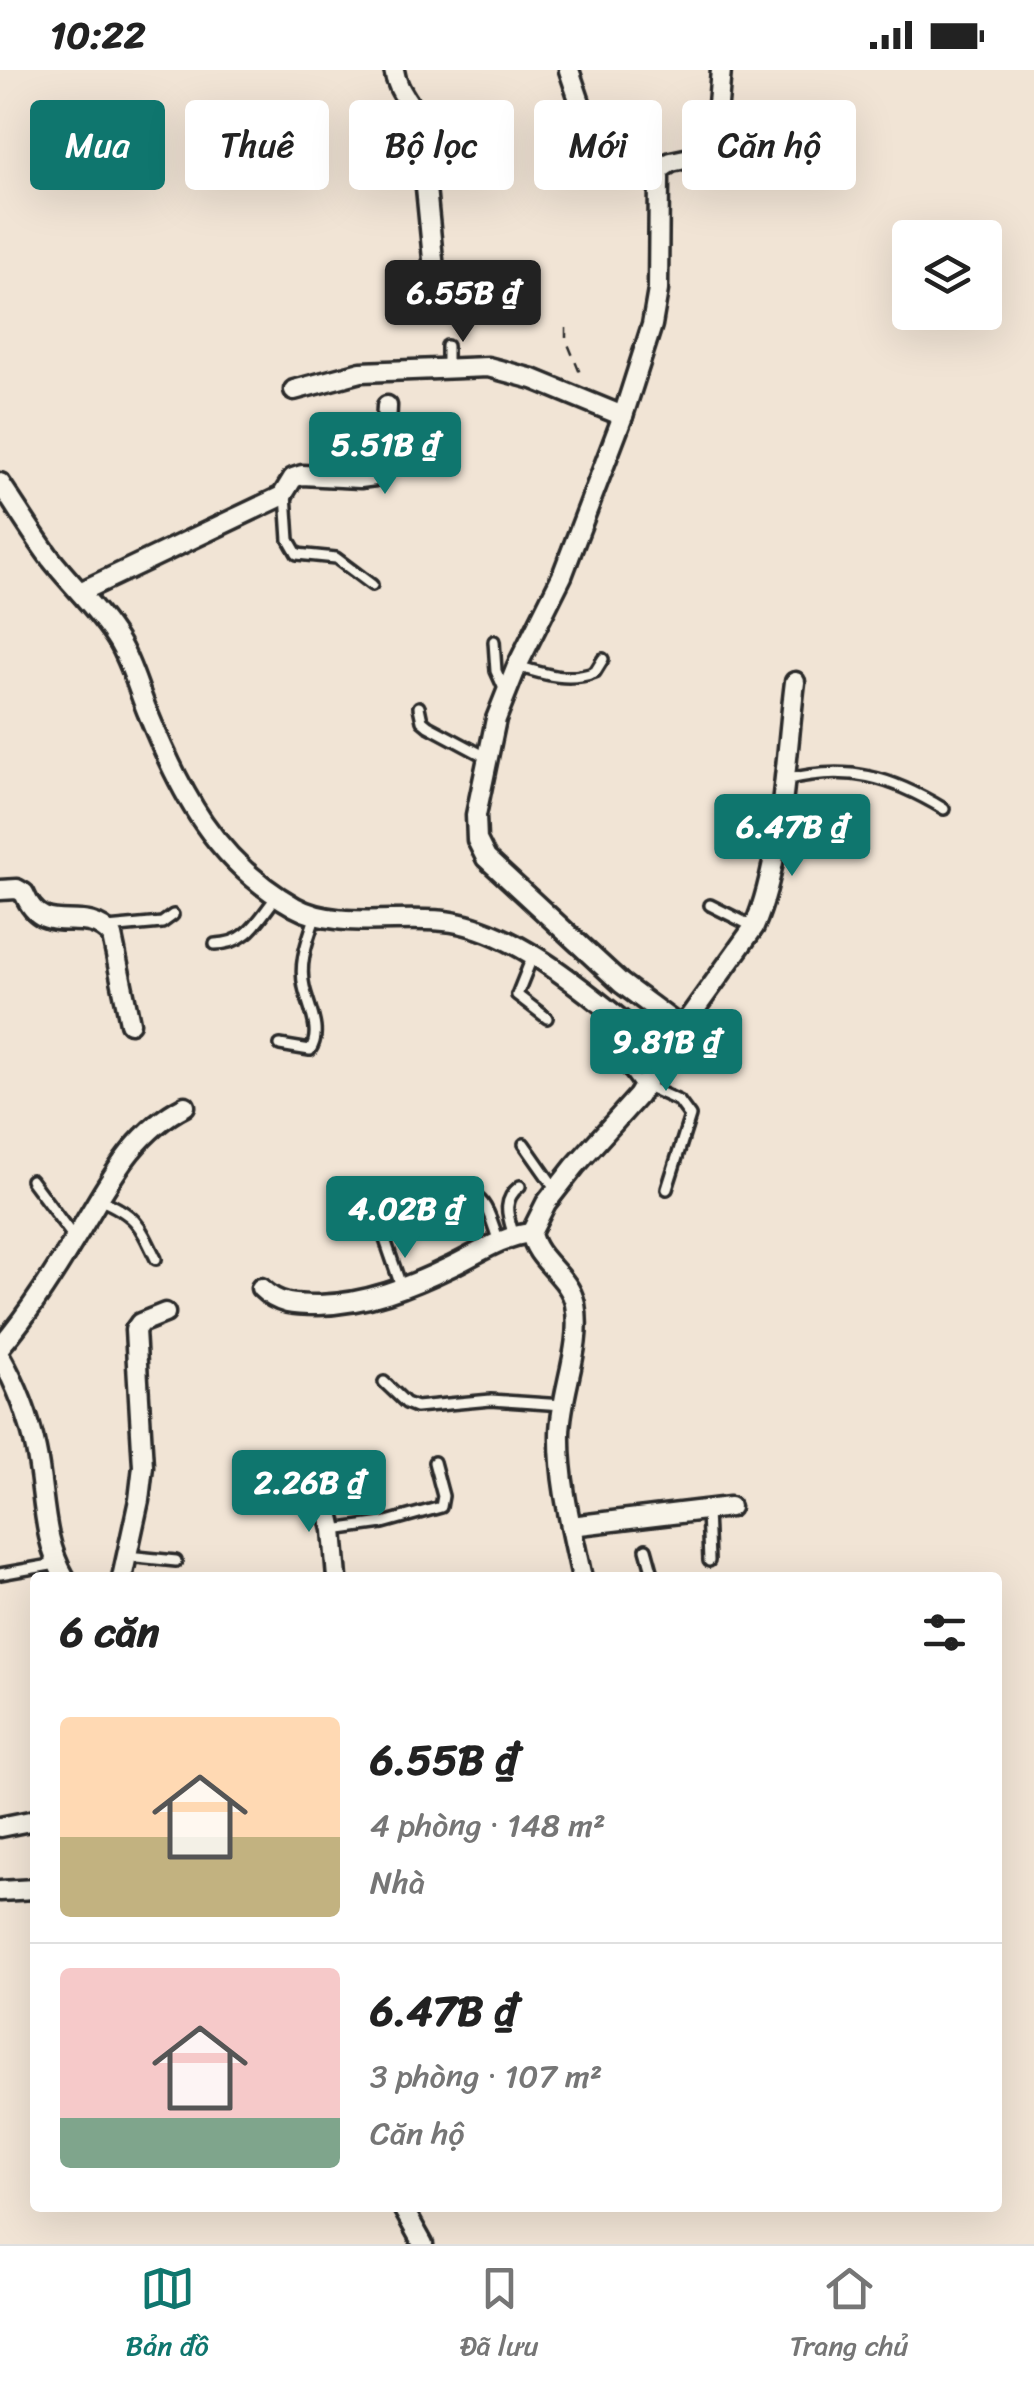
<!DOCTYPE html>
<html lang="vi">
<meta charset="utf-8">
<style>
body{margin:0;font-family:Sriracha,sans-serif;background:#f2f2f2;color:#222;height:100vh;display:flex;flex-direction:column;font-size:38px;white-space:nowrap}
*{box-sizing:border-box;margin:0}
p{font-size:32px;color:#767676}
.icon{flex:none;width:55px;height:55px;fill:none;stroke:currentColor;stroke-width:2;stroke-linecap:round;stroke-linejoin:round}
.map{position:relative;flex:1;overflow:hidden}
.drawer{position:absolute;left:30px;top:1502px;width:972px;height:640px;display:flex;flex-direction:column;background:#fff;border-radius:10px;box-shadow:0 10px 40px #0002}
.drawer>*{flex:none}
.guide{position:absolute;left:30px;top:30px;width:975px;height:90px;display:flex;gap:20px}
.buttons{position:absolute;left:892px;top:150px;display:grid;gap:20px}
.buttons a{display:grid;place-items:center;width:110px;height:110px;border-radius:10px;background:#fff;box-shadow:0 10px 40px #0002;font-size:50px}
.price{position:absolute;translate:-50% -85px;padding:0 22px;border-radius:10px;background:#0f766e;color:#fff;font-size:32px;line-height:65px;filter:drop-shadow(0 2px 5px #0008)}
.price::after{content:'';position:absolute;left:50%;top:60px;width:30px;height:22px;margin-left:-15px;background:inherit;clip-path:polygon(0 0,100% 0,50% 100%)}
.price.current{background:#222;color:#fff}
ul{padding:0;list-style:none}
li{display:flex;align-items:center;gap:30px;height:250px;padding:0 30px}
li+li{border-top:2px solid #e0e0e0}
li span{display:grid;place-items:center;flex:none;width:280px;height:200px;border-radius:10px;color:#555}
li>.icon{margin-inline-start:auto}
span .icon{width:120px;height:120px;fill:#fffc;stroke-width:1}
li b{font-size:42px}
h2{display:flex;justify-content:space-between;align-items:center;height:120px;padding:0 30px;font-size:42px}
.chip{padding:0 35px;border-radius:10px;background:#fff;box-shadow:0 10px 40px #0002;font-size:35px;line-height:90px}
.chip.current{background:#0f766e;color:#fff}
.status{display:flex;justify-content:space-between;align-items:center;height:70px;padding:0 50px;background:#fff;direction:ltr}
.status svg{height:28px;fill:currentColor}
.tab-bar{display:flex;justify-content:space-around;align-items:center;height:140px;border-top:2px solid #e0e0e0;background:#fff;font-size:28px;color:#767676}
.tab-bar a{display:grid;justify-items:center;gap:5px}
.tab-bar .current{color:#0f766e}
.map>svg:first-child{display:block}
.lines{fill:none;stroke-linecap:round;stroke-linejoin:round}
.lane-casing{stroke:#2b2b2b;stroke-width:16}
.street-casing{stroke:#2b2b2b;stroke-width:25}
.path{stroke:#2b2b2b;stroke-width:2.5;stroke-dasharray:10 8;stroke-linecap:butt}
.lane{stroke:#f7f3e8;stroke-width:9}
.street{stroke:#f7f3e8;stroke-width:18}
</style>
<div class="status"><b>10:22</b><svg viewBox="0 0 49 12"><path d="M0 12V9h3v3zM5 12V6h3v6zM10 12V3h3v9zM15 12V0h3v12zM26 1h20v11H26zM47 4h2v5h-2z"/></svg></div>
<div class="map">
<svg width="1034" height="2174" viewBox="0 0 1034 2174">
<rect width="100%" height="100%" fill="#f1e4d5"/>
<filter id="ink" filterUnits="userSpaceOnUse"><feTurbulence type="fractalNoise" baseFrequency=".01" numOctaves="2"/><feDisplacementMap in="SourceGraphic" scale="20" xChannelSelector="R" yChannelSelector="G"/><feConvolveMatrix kernelMatrix="1 2 1 2 8 2 1 2 1" color-interpolation-filters="sRGB"/></filter>
<g filter="url(#ink)">
<g class="lines">
<defs>
<g id="lane">
<path d="M447,276V298"/>
<path d="M286,424L289,470L297,484L336,488L372,515"/>
<path d="M494,571L496,601L505,621"/>
<path d="M517,596C543,604 569,613 595,602L603,589"/>
<path d="M419,637L422,651L428,656L488,688"/>
<path d="M785,710C848,694 891,707 944,739"/>
<path d="M710,835L754,857"/>
<path d="M107,858L162,853L173,845"/>
<path d="M215,874C248,874 258,850 277,826"/>
<path d="M533,885L517,925L547,948"/>
<path d="M280,975L310,980C323,962 308,936 304,917C298,891 309,868 316,844"/>
<path d="M616,984L642,1019"/>
<path d="M644,1015L679,1031L690,1046L667,1119"/>
<path d="M524,1074L557,1121"/>
<path d="M31,1110L75,1169"/>
<path d="M380,1116L379,1152L402,1219"/>
<path d="M456,1120C488,1124 489,1145 499,1172"/>
<path d="M99,1129C136,1145 139,1153 156,1189"/>
<path d="M514,1166C508,1146 501,1131 520,1116"/>
<path d="M384,1312L406,1333L416,1337L491,1330L563,1335"/>
<path d="M707,1440L709,1491"/>
<path d="M333,1460L383,1453L441,1437L443,1426L434,1392"/>
<path d="M646,1479L654,1508"/>
<path d="M127,1486L176,1491"/>
<path d="M0,1504L56,1494"/>
</g>
<g id="street">
<path d="M394,0C397,23 414,35 420,56L436,220"/>
<path d="M569,0L594,74C617,98 642,67 659,108L658,220L652,255L623,346L562,506L517,596L496,649L476,745L477,770L486,788L621,913L683,959"/>
<path d="M656,102L671,92L709,84L715,68L721,0"/>
<path d="M294,320L361,302L488,297L533,309L623,346"/>
<path d="M0,413C17,438 33,465 51,489C73,517 99,540 118,571C131,592 138,619 147,641C180,722 215,792 295,837C337,861 405,844 452,852C527,864 604,938 663,984"/>
<path d="M80,522L282,426L293,408L302,405L360,408L375,406L384,395L387,336"/>
<path d="M0,820L17,819L24,823C44,873 83,832 112,866L130,953"/>
<path d="M261,1218C278,1235 295,1235 318,1235C366,1234 409,1217 452,1196C477,1184 502,1166 531,1163"/>
<path d="M0,1277C31,1241 58,1197 82,1157C111,1109 134,1062 185,1036"/>
<path d="M0,1286C17,1316 29,1346 36,1380C45,1422 42,1470 65,1508"/>
<path d="M323,1416L333,1460L337,1508"/>
<path d="M571,1456L730,1437"/>
<path d="M122,1508L139,1430L143,1396L135,1260L140,1253L165,1243"/>
<path d="M582,1508C572,1460 559,1412 560,1363C561,1321 583,1276 575,1234C569,1205 536,1191 531,1163L546,1133L575,1096L638,1026L663,984L754,857C782,794 786,682 795,612"/>
<path d="M0,1757L35,1750"/>
<path d="M0,1821L35,1819"/>
<path d="M403,2138L423,2174"/>
</g>
</defs>
<use href="#lane" class="lane-casing"/>
<use href="#street" class="street-casing"/>
<path class="path" d="M566,258V269L582,308"/>
<use href="#lane" class="lane"/>
<use href="#street" class="street"/>
</g>
</g>
</svg>
<div class="buttons">
<a><svg class="icon" aria-label="layers" viewBox="0 0 24 24"><path d="M12 4l9 5-9 5-9-5zM3 14l9 5 9-5"/></svg></a>
</div>
<b class="price current" style="left:463px;top:275px">6.55B ₫</b>
<b class="price" style="left:385px;top:427px">5.51B ₫</b>
<b class="price" style="left:792px;top:809px">6.47B ₫</b>
<b class="price" style="left:666px;top:1024px">9.81B ₫</b>
<b class="price" style="left:405px;top:1191px">4.02B ₫</b>
<b class="price" style="left:309px;top:1465px">2.26B ₫</b>
<div class="guide">
<a class="chip current">Mua</a>
<a class="chip">Thuê</a>
<a class="chip">Bộ lọc</a>
<a class="chip">Mới</a>
<a class="chip">Căn hộ</a>
</div>
<section class="drawer">
<h2>6 căn<svg class="icon" aria-label="filters" viewBox="0 0 24 24"><path d="M4 7h16M4 17h16"/><circle cx="9" cy="7" r="2"/><circle cx="15" cy="17" r="2"/></svg></h2>
<ul>
<li><span style="background:linear-gradient(#ffd9b3 60%,#c2b280 0)"><svg class="icon" aria-label="home" viewBox="0 0 24 24"><path d="M3 11l9-7 9 7M6 9v11h12V9"/></svg></span><div><b>6.55B ₫</b><p>4 phòng · 148 m²</p><p>Nhà</p></div></li>
<li><span style="background:linear-gradient(#f6c9c9 75%,#7fa58c 0)"><svg class="icon" aria-label="home" viewBox="0 0 24 24"><path d="M3 11l9-7 9 7M6 9v11h12V9"/></svg></span><div><b>6.47B ₫</b><p>3 phòng · 107 m²</p><p>Căn hộ</p></div></li>
</ul>
</section>
</div>
<nav class="tab-bar">
<a class="current"><svg class="icon" aria-label="map" viewBox="0 0 24 24"><path d="M3 6l6-2 6 2 6-2v14l-6 2-6-2-6 2zM9 4v14M15 6v14"/></svg>Bản đồ</a>
<a><svg class="icon" aria-label="saved" viewBox="0 0 24 24"><path d="M7 4h10v16l-5-4-5 4z"/></svg>Đã lưu</a>
<a><svg class="icon" aria-label="home" viewBox="0 0 24 24"><path d="M3 11l9-7 9 7M6 9v11h12V9"/></svg>Trang chủ</a>
</nav>
